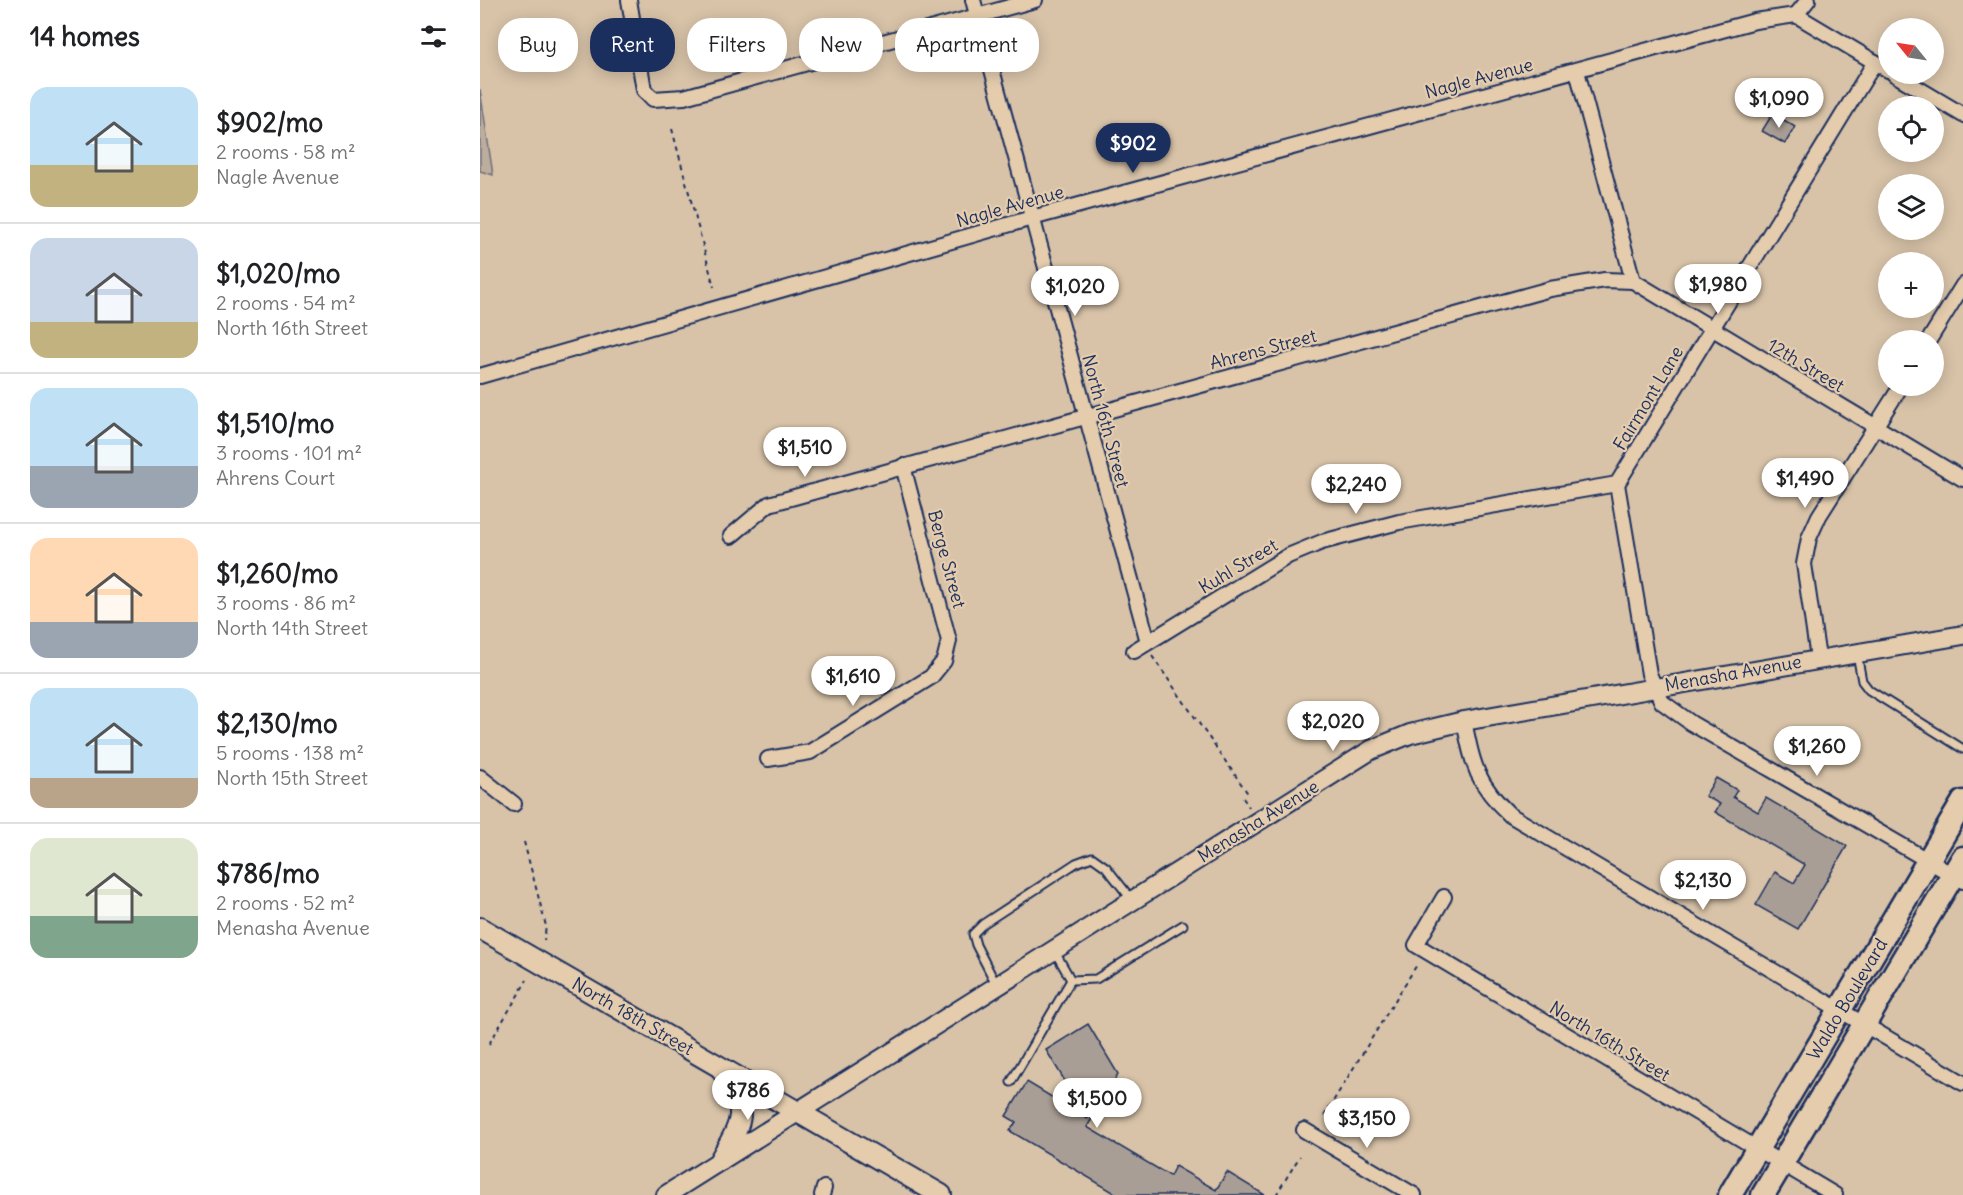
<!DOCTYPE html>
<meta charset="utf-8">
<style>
body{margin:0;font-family:Delius,sans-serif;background:#f6f6f6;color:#202124;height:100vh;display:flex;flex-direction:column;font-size:22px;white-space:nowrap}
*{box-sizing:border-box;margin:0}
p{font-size:20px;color:#757577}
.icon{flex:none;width:33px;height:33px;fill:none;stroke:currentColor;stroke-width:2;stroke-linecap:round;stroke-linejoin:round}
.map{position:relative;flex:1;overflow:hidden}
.sheet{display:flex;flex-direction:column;background:#fff;width:480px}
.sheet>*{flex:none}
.banner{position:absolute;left:18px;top:18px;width:570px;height:54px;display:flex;gap:12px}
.needle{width:39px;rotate:300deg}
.controls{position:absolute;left:1398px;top:18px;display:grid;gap:12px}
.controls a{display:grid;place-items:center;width:66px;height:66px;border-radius:50%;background:#fff;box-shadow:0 3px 15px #0003;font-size:30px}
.price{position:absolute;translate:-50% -51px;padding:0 14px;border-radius:21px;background:#fff;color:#222;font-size:20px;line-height:39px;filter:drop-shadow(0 2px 3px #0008)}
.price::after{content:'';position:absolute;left:50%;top:36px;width:18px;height:14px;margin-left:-9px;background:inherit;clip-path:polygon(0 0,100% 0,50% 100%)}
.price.current{background:#1b2f5e;color:#fff}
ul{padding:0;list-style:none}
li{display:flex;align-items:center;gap:18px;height:150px;padding:0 30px}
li+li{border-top:2px solid #e0e0e0}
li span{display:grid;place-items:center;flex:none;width:168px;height:120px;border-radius:18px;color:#555}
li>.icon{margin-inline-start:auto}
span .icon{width:72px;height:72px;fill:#fffc;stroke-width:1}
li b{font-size:26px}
h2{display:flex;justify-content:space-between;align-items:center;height:72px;padding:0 30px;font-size:26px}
.pill{padding:0 21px;border-radius:24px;background:#fff;box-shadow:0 3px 15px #0003;font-size:21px;line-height:54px}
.pill.current{background:#1b2f5e;color:#fff}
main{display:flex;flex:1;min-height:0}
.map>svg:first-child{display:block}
.green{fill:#bcad9d;stroke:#6c6e7e;stroke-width:1.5}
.building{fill:#a99e95;stroke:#1b2f5e;stroke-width:1.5}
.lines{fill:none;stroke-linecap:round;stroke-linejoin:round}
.service-casing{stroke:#1b2f5e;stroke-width:11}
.minor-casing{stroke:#1b2f5e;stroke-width:18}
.tertiary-casing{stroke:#1b2f5e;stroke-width:22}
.secondary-casing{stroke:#1b2f5e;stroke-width:24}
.primary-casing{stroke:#1b2f5e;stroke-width:27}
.path{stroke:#1b2f5e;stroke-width:2;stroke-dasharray:4.5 4.5;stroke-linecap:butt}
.service{stroke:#e4ccad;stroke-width:7}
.minor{stroke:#e4ccad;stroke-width:14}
.tertiary{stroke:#e4ccad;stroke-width:18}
.secondary{stroke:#e4ccad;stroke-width:20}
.primary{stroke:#e4ccad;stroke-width:22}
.labels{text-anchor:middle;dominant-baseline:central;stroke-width:4.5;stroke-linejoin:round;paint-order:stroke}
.street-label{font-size:18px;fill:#1b2f5e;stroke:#e4ccad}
</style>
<main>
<section class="sheet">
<h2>14 homes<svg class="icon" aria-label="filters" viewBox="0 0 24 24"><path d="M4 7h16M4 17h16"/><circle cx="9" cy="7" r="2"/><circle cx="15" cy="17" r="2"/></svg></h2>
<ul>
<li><span style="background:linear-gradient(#bfe0f5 65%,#c2b280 0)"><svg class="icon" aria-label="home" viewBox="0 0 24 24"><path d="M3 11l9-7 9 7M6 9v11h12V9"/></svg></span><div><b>$902/mo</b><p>2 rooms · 58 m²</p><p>Nagle Avenue</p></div></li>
<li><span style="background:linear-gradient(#c9d6e8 70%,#c2b280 0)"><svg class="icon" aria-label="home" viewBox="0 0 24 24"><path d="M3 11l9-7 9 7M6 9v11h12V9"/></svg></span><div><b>$1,020/mo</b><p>2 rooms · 54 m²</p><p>North 16th Street</p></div></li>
<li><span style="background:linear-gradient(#bfe0f5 65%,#9aa5b1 0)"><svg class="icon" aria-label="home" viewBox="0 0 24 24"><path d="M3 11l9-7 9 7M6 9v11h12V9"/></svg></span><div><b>$1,510/mo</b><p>3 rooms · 101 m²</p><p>Ahrens Court</p></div></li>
<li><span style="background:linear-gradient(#ffd9b3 70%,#9aa5b1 0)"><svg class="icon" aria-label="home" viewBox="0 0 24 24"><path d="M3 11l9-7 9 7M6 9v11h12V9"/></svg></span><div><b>$1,260/mo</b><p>3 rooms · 86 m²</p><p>North 14th Street</p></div></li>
<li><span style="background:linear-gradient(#bfe0f5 75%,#b9a48a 0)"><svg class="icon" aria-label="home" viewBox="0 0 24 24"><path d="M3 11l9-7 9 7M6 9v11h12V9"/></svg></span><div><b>$2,130/mo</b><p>5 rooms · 138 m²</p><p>North 15th Street</p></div></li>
<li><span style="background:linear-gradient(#dfe7d0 65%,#7fa58c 0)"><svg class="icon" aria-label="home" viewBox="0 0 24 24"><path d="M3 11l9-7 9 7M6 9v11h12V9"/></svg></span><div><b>$786/mo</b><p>2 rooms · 52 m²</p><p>Menasha Avenue</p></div></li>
</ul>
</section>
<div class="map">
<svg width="1483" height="1195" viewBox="0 0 1483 1195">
<rect width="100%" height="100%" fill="#d8c3a8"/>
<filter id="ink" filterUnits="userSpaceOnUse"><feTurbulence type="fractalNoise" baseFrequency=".0167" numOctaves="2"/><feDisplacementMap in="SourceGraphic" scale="12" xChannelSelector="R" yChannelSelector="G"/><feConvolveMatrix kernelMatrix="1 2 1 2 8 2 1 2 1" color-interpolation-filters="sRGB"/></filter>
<g filter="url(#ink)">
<path class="green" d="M0,89L13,175L0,171Z"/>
<g class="building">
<path d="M1293,113L1315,127L1305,144L1282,131Z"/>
<path d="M1236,778L1257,790L1253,797L1278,812L1286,798L1367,846L1318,929L1276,905L1295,872L1314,883L1325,865L1235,812L1240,804L1225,796Z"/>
<path d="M608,1024L638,1074L607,1127L690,1176L695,1166L736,1190L747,1172L785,1195H638L530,1131L536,1122L526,1116L547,1082L608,1119L566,1050Z"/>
</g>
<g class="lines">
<defs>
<g id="service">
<path d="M1377,654L1382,681L1389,690L1483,749"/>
<path d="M575,952L591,980L616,979L703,925"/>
<path d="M517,986L496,945L493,934L503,924L596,863L612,857L626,867L652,900"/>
<path d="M531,1082L591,980"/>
</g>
<g id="minor">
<path d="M149,0L164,90L173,99L204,97L555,0"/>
<path d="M493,0L668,642"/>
<path d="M1316,15L1408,70"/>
<path d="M1316,15L1328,0"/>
<path d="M1395,62L1137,484L1169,674L1182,702L1211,723L1483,881"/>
<path d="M1097,71L1153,281L1483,479"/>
<path d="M1414,74L1483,115"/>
<path d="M1449,340L1483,285"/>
<path d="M0,376L552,218L1275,21L1316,15"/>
<path d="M251,536L289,504L1070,289L1125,280L1153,281"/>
<path d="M654,651L808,556L842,542L919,522L1137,484"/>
<path d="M1338,658L1324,564L1329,538L1339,516L1421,386"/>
<path d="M984,721C993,765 996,783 1030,815L1483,1083"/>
<path d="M288,759L330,752L451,677L464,661L469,641L423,466"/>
<path d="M0,777L34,804"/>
<path d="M964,897L936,945L1355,1195"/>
<path d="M824,1130L934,1195"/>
<path d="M342,1195L344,1188"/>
</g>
<path id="tertiary" d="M186,1195L891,750L930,734L984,721L1483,635"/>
<g id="secondary">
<path d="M0,928L461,1195"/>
<path d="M240,1160C262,1122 270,1111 243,1072"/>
</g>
<g id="primary">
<path d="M1250,1195L1483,802"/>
<path d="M1283,1195L1483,858"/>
</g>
</defs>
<use href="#service" class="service-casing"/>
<use href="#minor" class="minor-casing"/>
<use href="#tertiary" class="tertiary-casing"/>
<use href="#secondary" class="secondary-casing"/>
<use href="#primary" class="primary-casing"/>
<g class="path">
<path d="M192,129L234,287"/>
<path d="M672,656L769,795"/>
<path d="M763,798L769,807"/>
<path d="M44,842L66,926L64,940"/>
<path d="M9,1044L47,980"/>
<path d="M844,1116L938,963"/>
<path d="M796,1195L820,1156"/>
</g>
<use href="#service" class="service"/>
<use href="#minor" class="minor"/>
<use href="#tertiary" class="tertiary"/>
<use href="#secondary" class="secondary"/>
<use href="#primary" class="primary"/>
</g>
</g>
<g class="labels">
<g class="street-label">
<text transform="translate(999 78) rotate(-15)">Nagle Avenue</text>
<text transform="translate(530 206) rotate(-16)">Nagle Avenue</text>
<text transform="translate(783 349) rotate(-15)">Ahrens Street</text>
<text transform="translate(1326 365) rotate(31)">12th Street</text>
<text transform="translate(1168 398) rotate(-59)">Fairmont Lane</text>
<text transform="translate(626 421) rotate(75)">North 16th Street</text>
<text transform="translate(467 559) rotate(75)">Berge Street</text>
<text transform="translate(758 566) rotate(-31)">Kuhl Street</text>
<text transform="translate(1253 673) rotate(-10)">Menasha Avenue</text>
<text transform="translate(778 821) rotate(-32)">Menasha Avenue</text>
<text transform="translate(1367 999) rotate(-59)">Waldo Boulevard</text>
<text transform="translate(153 1016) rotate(30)">North 18th Street</text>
<text transform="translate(1130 1041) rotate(31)">North 16th Street</text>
</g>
</g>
</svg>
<div class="controls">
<a><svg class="needle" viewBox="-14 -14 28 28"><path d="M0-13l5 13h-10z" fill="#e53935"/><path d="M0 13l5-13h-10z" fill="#757577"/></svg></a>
<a><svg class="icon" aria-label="locate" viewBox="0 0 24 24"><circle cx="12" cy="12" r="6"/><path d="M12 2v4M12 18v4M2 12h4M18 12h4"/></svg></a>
<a><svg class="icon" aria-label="layers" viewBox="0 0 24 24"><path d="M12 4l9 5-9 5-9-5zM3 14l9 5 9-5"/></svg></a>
<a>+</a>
<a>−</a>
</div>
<b class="price" style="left:1299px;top:129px">$1,090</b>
<b class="price current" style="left:653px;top:174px">$902</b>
<b class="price" style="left:1238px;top:315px">$1,980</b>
<b class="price" style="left:595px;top:317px">$1,020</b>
<b class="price" style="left:325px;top:478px">$1,510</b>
<b class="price" style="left:1325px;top:509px">$1,490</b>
<b class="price" style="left:876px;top:515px">$2,240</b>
<b class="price" style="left:373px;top:707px">$1,610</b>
<b class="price" style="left:853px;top:752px">$2,020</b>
<b class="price" style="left:1337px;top:777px">$1,260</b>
<b class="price" style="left:1223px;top:911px">$2,130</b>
<b class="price" style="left:268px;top:1121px">$786</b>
<b class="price" style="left:617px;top:1129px">$1,500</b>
<b class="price" style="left:887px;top:1149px">$3,150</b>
<div class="banner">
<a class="pill">Buy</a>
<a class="pill current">Rent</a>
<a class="pill">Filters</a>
<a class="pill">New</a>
<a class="pill">Apartment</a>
</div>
</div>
</main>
